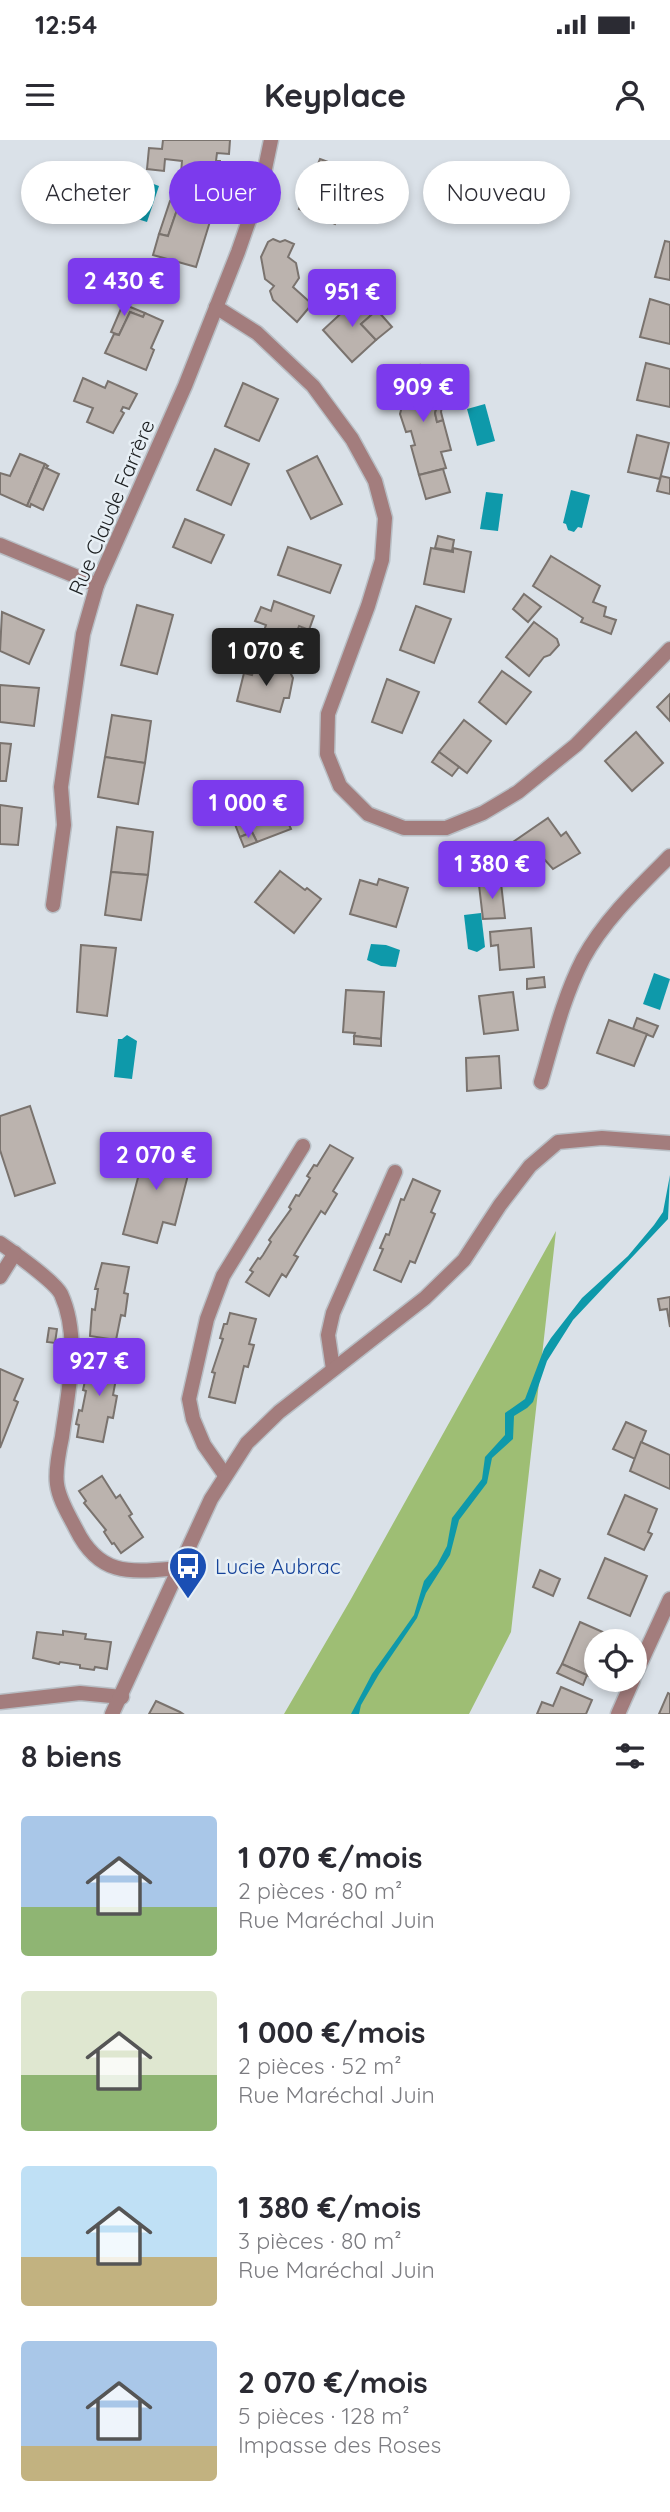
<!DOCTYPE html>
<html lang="fr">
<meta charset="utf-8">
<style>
body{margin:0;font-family:Quicksand,sans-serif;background:#f2f2f3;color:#2b2b33;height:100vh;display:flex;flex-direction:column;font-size:26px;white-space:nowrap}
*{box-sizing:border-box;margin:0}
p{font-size:23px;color:#7c7c81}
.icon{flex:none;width:38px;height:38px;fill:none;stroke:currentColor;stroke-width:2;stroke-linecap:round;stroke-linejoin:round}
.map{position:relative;height:1574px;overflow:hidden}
.side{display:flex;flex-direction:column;background:#fff;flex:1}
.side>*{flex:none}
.hud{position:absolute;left:21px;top:21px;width:628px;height:63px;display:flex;gap:14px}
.tools{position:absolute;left:584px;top:1489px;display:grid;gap:14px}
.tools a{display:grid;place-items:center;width:63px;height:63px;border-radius:50%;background:#fff;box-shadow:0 4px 10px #0003;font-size:35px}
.price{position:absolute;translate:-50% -60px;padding:0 16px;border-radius:7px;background:#7c3aed;color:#fff;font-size:23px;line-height:46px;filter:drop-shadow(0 2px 4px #0008)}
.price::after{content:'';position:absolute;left:50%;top:42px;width:21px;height:16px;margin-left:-10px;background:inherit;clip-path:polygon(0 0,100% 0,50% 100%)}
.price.active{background:#222;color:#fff}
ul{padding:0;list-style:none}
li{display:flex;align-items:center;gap:21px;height:175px;padding:0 21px}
li span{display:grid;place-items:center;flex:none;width:196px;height:140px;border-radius:7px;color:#555}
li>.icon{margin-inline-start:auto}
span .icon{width:84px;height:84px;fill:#fffc;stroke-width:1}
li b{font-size:30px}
h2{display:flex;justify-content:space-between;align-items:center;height:84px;padding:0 21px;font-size:30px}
.pill{padding:0 24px;border-radius:32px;background:#fff;box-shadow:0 4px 10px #0003;font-size:24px;line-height:63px}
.pill.active{background:#7c3aed;color:#fff}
.status{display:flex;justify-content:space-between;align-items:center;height:49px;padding:0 35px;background:#fff;direction:ltr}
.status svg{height:19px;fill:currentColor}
header{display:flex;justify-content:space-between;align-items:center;height:91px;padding:0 21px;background:#fff;font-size:32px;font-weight:800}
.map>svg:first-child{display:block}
.forest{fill:#9ebe74}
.water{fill:#0e99aa}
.building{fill:#bbb3ae;stroke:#7a736e;stroke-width:2}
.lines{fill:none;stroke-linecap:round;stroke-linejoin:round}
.minor-casing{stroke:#b8bec4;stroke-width:17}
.minor{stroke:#a37d7d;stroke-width:14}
.labels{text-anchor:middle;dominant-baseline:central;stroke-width:5;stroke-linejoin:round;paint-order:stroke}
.street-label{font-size:21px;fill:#1d2022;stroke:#e7eff5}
.transit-label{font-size:21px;fill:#164399;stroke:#e7eff5;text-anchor:start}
</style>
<div class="status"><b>12:54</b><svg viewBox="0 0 49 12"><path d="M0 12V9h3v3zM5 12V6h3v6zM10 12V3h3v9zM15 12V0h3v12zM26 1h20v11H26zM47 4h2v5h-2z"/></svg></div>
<header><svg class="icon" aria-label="menu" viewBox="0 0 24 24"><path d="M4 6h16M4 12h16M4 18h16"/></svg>Keyplace<svg class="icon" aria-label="person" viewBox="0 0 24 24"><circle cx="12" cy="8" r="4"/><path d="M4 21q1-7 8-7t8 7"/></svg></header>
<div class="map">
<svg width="670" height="1574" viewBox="0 0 670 1574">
<rect width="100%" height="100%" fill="#dae1e8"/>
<path class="forest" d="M556,1091L511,1492L469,1574H284L351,1459Z"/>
<g class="water">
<path d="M140,39L159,46L147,82L128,76Z"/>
<path d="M485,264L495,301L477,306L467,269Z"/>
<path d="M571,350L590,355L582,388L578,387L574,392L568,390L566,384L563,383Z"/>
<path d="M486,352L503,354L498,391L480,389Z"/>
<path d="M481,773L485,807L477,812L468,809L464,775Z"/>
<path d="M371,804L386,805L400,810L396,827L381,826L367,820Z"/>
<path d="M654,833L670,839L660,870L643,864Z"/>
<path d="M127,895L137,901L132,939L114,937L118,899H122Z"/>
<path d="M670,1035L668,1079L573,1180L547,1221L533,1262L527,1268L514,1276L513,1299L492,1318L487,1343L459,1380L450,1415L426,1453L417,1478L379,1534L361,1565L359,1574H351L372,1534L414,1475L424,1441L437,1425L447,1406L452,1378L482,1339L485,1317L505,1295V1273L525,1259L544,1209L551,1198L582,1158L628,1116L654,1085L663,1072Z"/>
</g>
<g class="building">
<path d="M163,0H230L229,14L217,13L216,21H220L219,36L181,33L182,21L165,19L164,31L147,29L149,8L162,9Z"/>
<path d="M320,19L347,29L345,33L359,38L347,67L342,66L335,84L299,69Z"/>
<path d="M170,61L179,64L168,96L159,94Z"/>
<path d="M179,64L212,75L196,127L153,115L159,94L168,96Z"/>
<path d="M273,99L280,102L285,100L294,104L288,117L296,123L299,138L293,147L312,164L297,182L273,160L270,151L274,146L265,139L261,117L268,102Z"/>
<path d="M665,101L670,102V140L655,137Z"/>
<path d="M362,154L377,170L361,184L376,200L352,222L323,190Z"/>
<path d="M650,159L670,165V204L640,197Z"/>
<path d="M123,164L145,173L143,177L130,172L119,195L111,192Z"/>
<path d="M377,170L392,187L376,200L361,184Z"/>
<path d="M130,172L143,177L145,173L163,181L151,208L154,210L146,230L105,213L114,194L119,195Z"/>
<path d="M646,223L670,229V267L637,260Z"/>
<path d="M420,225L427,236L422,256L439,260L435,273L437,282L443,280L451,310L441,312L446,328L419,335L411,306L415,305L411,291L406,292L400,274L406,251L399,240Z"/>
<path d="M83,238L105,248L108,241L137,254L129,269L123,267L121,271L124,273L113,293L87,282L93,268L74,261Z"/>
<path d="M425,241L430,242L427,257L422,256Z"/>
<path d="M243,243L278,259L259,301L225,286Z"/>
<path d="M439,260L443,261L441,272L443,280L437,282L435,273Z"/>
<path d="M637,295L669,303L660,339L628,332Z"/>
<path d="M215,309L249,324L231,365L197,350Z"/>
<path d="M20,314L45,324L27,366L0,354V333L10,336Z"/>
<path d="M317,316L342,364L311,379L287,331Z"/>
<path d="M45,324L48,326L46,328L59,334L43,370L31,364L30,367L27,366Z"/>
<path d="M443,329L450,352L426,359L419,335Z"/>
<path d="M661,336L670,338V354L657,351Z"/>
<path d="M185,379L224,395L211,423L173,407Z"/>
<path d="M438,396L454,400L452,411L435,408Z"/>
<path d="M288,407L341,425L330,453L278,435Z"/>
<path d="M431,408L453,412V408L471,412L464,452L424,444Z"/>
<path d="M551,416L600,446L593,462L606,467L604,476L616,480L611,494L581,482L583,478L533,446Z"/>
<path d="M524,454L541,467L528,482L513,469Z"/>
<path d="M274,461L314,476L309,490L299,486L291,507L262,496L266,485L255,481L261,467L271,471Z"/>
<path d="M137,465L173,475L157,534L121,525Z"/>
<path d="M416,466L451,479L434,523L400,510Z"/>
<path d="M2,472L44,490L29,524L0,511Z"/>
<path d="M534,482L557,499L559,505L550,515L544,517L529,536L506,517Z"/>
<path d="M247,522L256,524L252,535L244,533Z"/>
<path d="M256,524L290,532L293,538L289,558H284L280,572L237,561L244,533L252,535Z"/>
<path d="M502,531L531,552L506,584L479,562Z"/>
<path d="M387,539L419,552L402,593L372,582Z"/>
<path d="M0,545L39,548L34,586L0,582Z"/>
<path d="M670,554V581L657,567Z"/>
<path d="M112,575L151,581L145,623L105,617Z"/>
<path d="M464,580L491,601L467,633L439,612Z"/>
<path d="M636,592L663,623L632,651L605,621Z"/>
<path d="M0,603L11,604L6,641H0Z"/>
<path d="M439,612L459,627L452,636L432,622Z"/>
<path d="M105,617L145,623L138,664L98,657Z"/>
<path d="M261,642L265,656L270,655L275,674L283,671L291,689L257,702L252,692L240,697L223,654Z"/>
<path d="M0,665L22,668L18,705L0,704Z"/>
<path d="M548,678L561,696L566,692L580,713L553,729L545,720L533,729L513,702Z"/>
<path d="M117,687L153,692L148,735L111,732Z"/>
<path d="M252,692L257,702L244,707L240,697Z"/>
<path d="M504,710L510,719L499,726L493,717Z"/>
<path d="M280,731L305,750L307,748L321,759L294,793L255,762Z"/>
<path d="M111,732L148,735L141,780L105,775Z"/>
<path d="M379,739L408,748L396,787L350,774L360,740L377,745Z"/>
<path d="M501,743L505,778L483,779L479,745Z"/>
<path d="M531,788L534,827L500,830L498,805L491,806L490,792Z"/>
<path d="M81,805L116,808L107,876L77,872Z"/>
<path d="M544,837L545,847L527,849V839Z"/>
<path d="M346,850L384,852L381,899L354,896L355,893L343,892Z"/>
<path d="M513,852L518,890L484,894L479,856Z"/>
<path d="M637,878L658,886L653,897L633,889Z"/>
<path d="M609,880L647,894L634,926L597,913Z"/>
<path d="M354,896L381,899V906L354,904Z"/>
<path d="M499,916L501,948L467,951L466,918Z"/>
<path d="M30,966L55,1043L15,1056L0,1010V976Z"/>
<path d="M148,1000L183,1009L177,1031L188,1035L175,1085L163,1082L157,1103L123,1094Z"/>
<path d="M330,1005L353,1018L333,1051L337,1054L325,1074L321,1071L294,1115L298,1117L286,1137L282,1134L269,1156L246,1142L253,1132L250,1130L258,1118L260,1119L263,1115L271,1102L269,1100L291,1069L289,1067L296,1055L299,1056L310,1038L307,1036L314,1025L317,1026Z"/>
<path d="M413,1039L440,1051L431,1072L435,1074L415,1123L410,1121L401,1142L374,1130L383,1109L380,1108L386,1094L389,1095L401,1059L404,1060Z"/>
<path d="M102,1123L129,1127L124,1153L128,1154L125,1176L121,1175L116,1200L90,1196L92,1169L95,1170L98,1149H95Z"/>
<path d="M670,1157V1187L667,1169L660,1170L658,1159Z"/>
<path d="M230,1173L256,1179L249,1204L254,1205L248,1227L244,1226L235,1263L209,1257L215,1233L212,1232L223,1199L220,1198L224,1184H227Z"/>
<path d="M49,1188L57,1189L55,1203L47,1202Z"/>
<path d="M94,1212L120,1217L113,1255L117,1256L113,1278L108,1277L103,1302L77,1297L79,1285L76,1284L79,1270L82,1271L86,1251L83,1250L86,1236H89Z"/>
<path d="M0,1229L23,1239L14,1260L18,1262L0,1308Z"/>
<path d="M626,1282L646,1291L635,1319L613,1309Z"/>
<path d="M641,1302L670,1315V1349L630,1331Z"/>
<path d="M102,1336L116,1358L120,1355L132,1374L129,1376L143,1397L121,1413L114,1403L112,1404L104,1392L106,1390L84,1363L86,1361L79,1351Z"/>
<path d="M625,1355L657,1369L648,1392L652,1394L644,1410L608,1394Z"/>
<path d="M605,1418L647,1436L630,1476L588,1458Z"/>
<path d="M540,1430L560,1439L553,1456L533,1447Z"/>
<path d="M580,1482L612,1496L609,1502H597V1530L593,1538L562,1524Z"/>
<path d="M63,1491L86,1494L85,1499L111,1502L107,1529L95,1527L94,1530L80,1528V1525L60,1522L59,1524L33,1518L37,1492L63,1495Z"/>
<path d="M562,1524L587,1535L583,1545L557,1533Z"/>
<path d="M561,1547L592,1560L586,1574H537L542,1562L553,1566Z"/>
<path d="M668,1553L670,1554V1574H659Z"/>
<path d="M156,1561L180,1572L183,1574H149Z"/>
</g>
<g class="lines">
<defs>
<g id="minor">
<path d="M216,167L257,193L313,246L352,299L375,341L385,378L382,420L368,466L328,574L327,614L340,646L368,674L404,688H446L483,673L518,652L576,605L670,509"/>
<path d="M0,405L97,445"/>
<path d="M53,765L64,685L61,647L83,494L97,445L185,246L238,112L262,43L271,0"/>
<path d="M541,942C553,901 563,858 583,819C604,780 639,747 670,716"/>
<path d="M0,1103C13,1112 55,1142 61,1154C81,1198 68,1251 62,1297C59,1311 55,1330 57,1344C59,1360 69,1375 76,1389C100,1438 132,1432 180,1428"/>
<path d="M0,1137L15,1113"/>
<path d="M333,1229L328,1195L333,1173L395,1032"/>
<path d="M225,1335L204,1305L193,1279L189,1259L207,1179L223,1136L303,1006"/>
<path d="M635,1535L670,1459"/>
<path d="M0,1562L80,1553L122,1557"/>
<path d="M112,1574L211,1359L247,1303L279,1272L425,1158L464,1120L500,1065L530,1026L558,1002L602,998L670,1003"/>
<path d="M618,1574L633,1540"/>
</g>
</defs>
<use href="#minor" class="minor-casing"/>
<use href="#minor" class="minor"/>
</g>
<defs>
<symbol id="bus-pin" viewBox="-11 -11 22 30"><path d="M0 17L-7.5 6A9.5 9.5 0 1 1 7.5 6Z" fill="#1a4fb4" stroke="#e7eff5"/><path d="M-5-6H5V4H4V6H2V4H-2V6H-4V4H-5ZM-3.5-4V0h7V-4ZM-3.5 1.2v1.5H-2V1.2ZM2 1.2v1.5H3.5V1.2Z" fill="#fff"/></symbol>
</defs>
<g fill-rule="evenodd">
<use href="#bus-pin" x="166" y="1404" width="44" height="60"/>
</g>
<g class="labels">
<g class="street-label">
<text transform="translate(111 367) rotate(-67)">Rue Claude Farrère</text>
</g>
<g class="transit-label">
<text x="215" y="1426">Lucie Aubrac</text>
</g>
</g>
</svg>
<div class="tools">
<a><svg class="icon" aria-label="locate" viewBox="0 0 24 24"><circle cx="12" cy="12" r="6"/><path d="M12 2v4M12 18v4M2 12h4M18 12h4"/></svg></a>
</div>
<b class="price" style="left:124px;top:178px">2 430 €</b>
<b class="price" style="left:352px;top:189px">951 €</b>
<b class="price" style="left:423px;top:284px">909 €</b>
<b class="price active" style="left:266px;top:548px">1 070 €</b>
<b class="price" style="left:248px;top:700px">1 000 €</b>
<b class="price" style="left:492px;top:761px">1 380 €</b>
<b class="price" style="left:156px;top:1052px">2 070 €</b>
<b class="price" style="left:99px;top:1258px">927 €</b>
<div class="hud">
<a class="pill">Acheter</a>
<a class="pill active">Louer</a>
<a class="pill">Filtres</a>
<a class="pill">Nouveau</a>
</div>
</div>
<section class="side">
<h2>8 biens<svg class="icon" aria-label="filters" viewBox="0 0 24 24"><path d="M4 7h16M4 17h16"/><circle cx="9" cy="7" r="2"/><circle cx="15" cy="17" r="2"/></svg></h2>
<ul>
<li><span style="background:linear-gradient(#a9c7e8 65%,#8fb573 0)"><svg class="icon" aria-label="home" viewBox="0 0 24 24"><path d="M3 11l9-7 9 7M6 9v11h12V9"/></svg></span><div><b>1 070 €/mois</b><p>2 pièces · 80 m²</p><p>Rue Maréchal Juin</p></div></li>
<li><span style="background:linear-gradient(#dfe7d0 60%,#8fb573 0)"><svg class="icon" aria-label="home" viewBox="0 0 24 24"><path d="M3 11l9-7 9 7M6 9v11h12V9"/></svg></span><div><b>1 000 €/mois</b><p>2 pièces · 52 m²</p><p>Rue Maréchal Juin</p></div></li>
<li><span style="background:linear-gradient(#bfe0f5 65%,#c2b280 0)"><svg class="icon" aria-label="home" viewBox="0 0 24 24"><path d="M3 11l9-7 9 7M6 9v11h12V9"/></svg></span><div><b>1 380 €/mois</b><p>3 pièces · 80 m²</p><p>Rue Maréchal Juin</p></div></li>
<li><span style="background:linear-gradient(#a9c7e8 75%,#c2b280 0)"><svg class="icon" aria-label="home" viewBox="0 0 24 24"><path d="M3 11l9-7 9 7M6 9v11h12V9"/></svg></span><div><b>2 070 €/mois</b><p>5 pièces · 128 m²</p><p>Impasse des Roses</p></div></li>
</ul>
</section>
